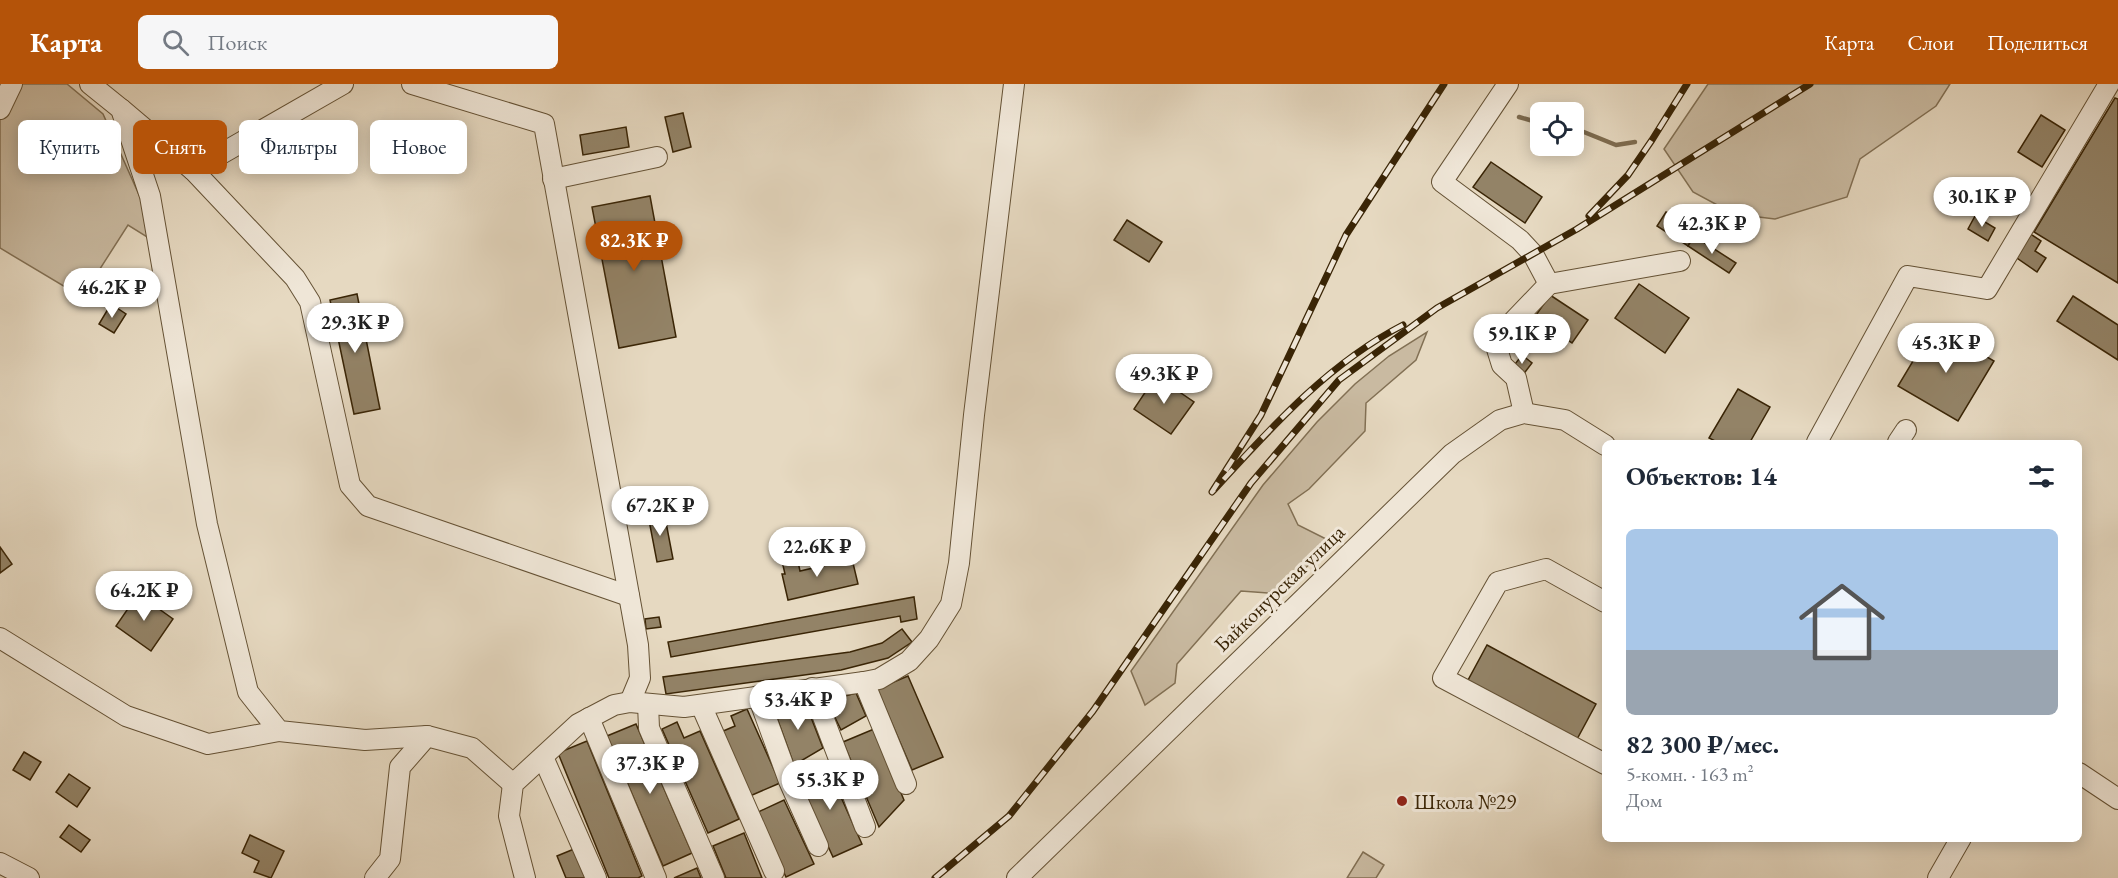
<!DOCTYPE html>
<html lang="ru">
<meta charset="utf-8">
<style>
body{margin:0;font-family:"EB Garamond",serif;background:#f6f6f7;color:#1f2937;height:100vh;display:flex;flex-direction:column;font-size:22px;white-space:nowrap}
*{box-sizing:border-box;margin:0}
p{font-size:20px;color:#747a83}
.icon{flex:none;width:33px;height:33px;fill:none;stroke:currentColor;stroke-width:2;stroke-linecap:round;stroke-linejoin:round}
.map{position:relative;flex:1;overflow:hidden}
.side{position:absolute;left:1602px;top:356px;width:480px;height:402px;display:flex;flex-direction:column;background:#fff;border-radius:9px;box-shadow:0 3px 15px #0003}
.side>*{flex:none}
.guide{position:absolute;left:18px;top:36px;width:570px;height:54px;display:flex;gap:12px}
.controls{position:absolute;left:1530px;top:18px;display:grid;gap:12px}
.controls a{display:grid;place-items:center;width:54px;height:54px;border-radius:9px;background:#fff;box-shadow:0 3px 15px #0003;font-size:30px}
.price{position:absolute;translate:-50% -51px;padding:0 14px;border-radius:21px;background:#fff;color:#222;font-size:20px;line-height:39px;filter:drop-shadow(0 2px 3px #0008)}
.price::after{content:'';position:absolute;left:50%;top:36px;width:18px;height:14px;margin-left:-9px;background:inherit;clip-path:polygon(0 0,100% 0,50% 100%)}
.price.selected{background:#b45309;color:#fff}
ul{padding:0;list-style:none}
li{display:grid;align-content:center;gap:12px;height:318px;padding:0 24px}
li span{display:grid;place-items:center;height:186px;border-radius:9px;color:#555}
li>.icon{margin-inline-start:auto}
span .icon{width:108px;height:108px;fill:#fffc;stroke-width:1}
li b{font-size:26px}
h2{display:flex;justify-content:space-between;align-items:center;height:72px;padding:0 24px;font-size:26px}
.tag{padding:0 21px;border-radius:9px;background:#fff;box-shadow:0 3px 15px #0003;font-size:21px;line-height:54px}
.tag.selected{background:#b45309;color:#fff}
header{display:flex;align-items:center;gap:36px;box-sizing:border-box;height:84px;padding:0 30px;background:#b45309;color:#fff}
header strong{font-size:28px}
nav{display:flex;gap:33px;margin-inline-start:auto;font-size:21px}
.search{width:420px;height:54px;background:#f6f6f7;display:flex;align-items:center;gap:15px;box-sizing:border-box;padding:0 21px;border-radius:9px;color:#747a83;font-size:22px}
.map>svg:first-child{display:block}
.green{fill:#c9baa1;stroke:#827054;stroke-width:1.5}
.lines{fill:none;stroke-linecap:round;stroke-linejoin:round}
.stream{stroke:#7e6c50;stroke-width:4.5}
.building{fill:#938367;stroke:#3a2506;stroke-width:1.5}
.minor-casing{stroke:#655235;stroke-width:22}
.minor{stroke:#efe6d7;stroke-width:20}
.rail-casing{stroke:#3a2506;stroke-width:7}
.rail{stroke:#efe6d7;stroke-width:4.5;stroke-dasharray:14;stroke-linecap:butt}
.poi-dot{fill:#8f2418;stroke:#efe6d7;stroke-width:2}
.labels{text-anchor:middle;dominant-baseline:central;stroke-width:6;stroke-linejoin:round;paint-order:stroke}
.street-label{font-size:21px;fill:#3a2506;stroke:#efe6d7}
.poi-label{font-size:21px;fill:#3a2506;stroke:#efe6d7;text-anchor:start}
</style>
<header>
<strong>Карта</strong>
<div class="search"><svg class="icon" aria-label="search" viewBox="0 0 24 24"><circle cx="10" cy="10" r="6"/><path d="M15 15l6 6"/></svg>Поиск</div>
<nav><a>Карта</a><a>Слои</a><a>Поделиться</a></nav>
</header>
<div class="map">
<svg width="2118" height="794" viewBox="0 0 2118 794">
<rect width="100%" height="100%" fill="#e6d9c1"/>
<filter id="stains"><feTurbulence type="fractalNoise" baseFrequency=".00333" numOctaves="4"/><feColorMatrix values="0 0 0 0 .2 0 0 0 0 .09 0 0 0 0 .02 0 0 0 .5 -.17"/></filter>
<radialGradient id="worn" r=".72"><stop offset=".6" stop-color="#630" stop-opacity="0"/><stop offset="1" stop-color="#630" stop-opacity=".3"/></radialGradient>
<g class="green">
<path d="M0,0H67L103,30L152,140L147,153L128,141L82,213L0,164Z"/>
<path d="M1708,0H1950L1936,22L1860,75L1847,113L1775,135L1734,130L1693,108L1664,65Z"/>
<path d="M1427,248L1416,276L1366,319L1365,347L1309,405L1288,420L1298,441L1334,459L1295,493L1268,509L1241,507L1177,580L1175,599L1145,621L1131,587L1263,401L1317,338L1355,300L1389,272Z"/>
<path d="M1363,768L1384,781L1376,794H1347Z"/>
</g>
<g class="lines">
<g class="stream">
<path d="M1519,33L1540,39"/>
<path d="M1574,44L1616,61L1635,58"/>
</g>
</g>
<g class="building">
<path d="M2115,14L2118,15V199L2034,148Z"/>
<path d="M683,29L691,63L673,68L665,33Z"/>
<path d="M2041,31L2065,46L2042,83L2018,68Z"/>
<path d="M626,43L629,63L583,71L580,51Z"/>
<path d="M1491,78L1542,113L1525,139L1473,103Z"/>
<path d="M650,112L676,253L619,264L592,123Z"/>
<path d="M1666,128L1697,148L1688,162L1657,142Z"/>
<path d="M1975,132L1995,144L1988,157L1968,145Z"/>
<path d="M1127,136L1162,158L1149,178L1114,156Z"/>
<path d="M2029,149L2041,157L2035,167L2046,174L2037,188L2014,172Z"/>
<path d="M1694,152L1736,179L1729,189L1688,162Z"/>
<path d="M1639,200L1689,234L1665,269L1615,234Z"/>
<path d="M357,210L380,325L354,330L330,216Z"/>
<path d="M1550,211L1588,236L1572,259L1534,234Z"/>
<path d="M2073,212L2118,241V276L2057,237Z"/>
<path d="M111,220L126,230L114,249L99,240Z"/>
<path d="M1934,242L1994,277L1958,337L1898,302Z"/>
<path d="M1522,271L1532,279L1522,292L1512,284Z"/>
<path d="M1156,292L1194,318L1171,350L1134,325Z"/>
<path d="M1738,305L1770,323L1750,358H1717L1709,354Z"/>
<path d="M664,428L673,475L657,478L648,431Z"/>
<path d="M0,463L12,480L0,489Z"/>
<path d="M797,473L800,487L852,475L858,500L788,516L782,490H785L782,477Z"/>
<path d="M138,510L173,535L151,567L116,542Z"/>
<path d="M914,513L917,535L901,538L900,532L671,573L668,558Z"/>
<path d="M659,533L661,543L646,545L645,535Z"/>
<path d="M902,545L912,558L888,574L841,586L666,610L663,593L850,568L882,559Z"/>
<path d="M1487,561L1596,620L1576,657L1467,598Z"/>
<path d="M908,592L943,673L912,686L877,605Z"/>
<path d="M856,609L866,632L841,646L827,617Z"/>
<path d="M805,618L823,664L794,681L773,623Z"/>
<path d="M747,625L780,699L750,712L721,648L735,642L731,632Z"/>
<path d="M677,638L684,654L700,647L739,735L708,749L662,645Z"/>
<path d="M636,640L692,769L663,782L607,652Z"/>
<path d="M874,645L904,716L879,743L843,658Z"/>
<path d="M587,657L642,792L638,794H609L558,669Z"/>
<path d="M24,668L41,678L30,696L13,686Z"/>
<path d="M827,682L862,760L833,773L797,695Z"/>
<path d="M69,690L90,704L77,723L56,708Z"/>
<path d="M784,716L814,780L786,793L756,729Z"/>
<path d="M69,741L90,756L81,768L60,753Z"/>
<path d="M744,749L762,794H726L713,762Z"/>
<path d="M250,751L284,767L271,794L254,788L259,777L242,769Z"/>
<path d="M574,765L586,794H566L557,772Z"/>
<path d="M697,784L701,794H674Z"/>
</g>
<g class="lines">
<defs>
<g id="minor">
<path d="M90,0L121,25L150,112L207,440L248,608L279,647L365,656L427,652L472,664L513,700"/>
<path d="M412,0L544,40L638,561L640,594L630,618"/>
<path d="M1508,0L1442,98L1520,156L1533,170L1549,200"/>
<path d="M0,25L12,0"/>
<path d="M121,25L193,86L343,0"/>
<path d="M193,86L295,194L310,218L350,401L368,422L629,512"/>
<path d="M553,95L657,73"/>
<path d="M1524,329L1516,294L1502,281L1497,265L1503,248L1549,200L1680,177"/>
<path d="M1817,358L1908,192L1987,205L2109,0"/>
<path d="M1898,358L1906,346"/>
<path d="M1605,518L1546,485L1498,498L1443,594L1605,680"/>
<path d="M0,554L126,632L208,660L279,647"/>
<path d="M864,598L906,700"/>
<path d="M812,604L865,743"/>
<path d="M758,612L789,697L818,762"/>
<path d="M648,620L649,644L714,794"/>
<path d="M701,621L774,787"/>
<path d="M589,634L656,794"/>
<path d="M543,673L596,794"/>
<path d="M2079,689L2118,715"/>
<path d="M0,779L29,794"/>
<path d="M375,794L390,775L400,683L427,652"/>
<path d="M525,794L509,732L513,700L578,640L614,621L630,618L684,623L864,598L879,595L909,577L929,555L951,520L959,479L974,331L1014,0"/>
<path d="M1017,794L1452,370L1500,336L1524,329L1565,336L1605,361"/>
<path d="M1938,794L1961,754"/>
</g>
</defs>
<use href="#minor" class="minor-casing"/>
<use href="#minor" class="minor"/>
<defs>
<g id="rail">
<path d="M1589,132L1628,91L1652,56L1687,0"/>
<path d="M1403,241C1327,280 1269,346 1212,408L1261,331L1346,151L1444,0"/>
<path d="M935,794L1009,732L1093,627L1251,399L1339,296L1437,224L1577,145L1810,0"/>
</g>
</defs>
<use href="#rail" class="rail-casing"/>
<use href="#rail" class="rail"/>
</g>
<circle class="poi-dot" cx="1402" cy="717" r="6"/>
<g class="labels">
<g class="street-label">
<text transform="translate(1279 504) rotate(-44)">Байконурская улица</text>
</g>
<g class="poi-label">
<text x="1414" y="717">Школа №29</text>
</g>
</g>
<rect width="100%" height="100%" filter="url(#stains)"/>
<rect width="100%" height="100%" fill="url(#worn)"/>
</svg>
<div class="controls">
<a><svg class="icon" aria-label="locate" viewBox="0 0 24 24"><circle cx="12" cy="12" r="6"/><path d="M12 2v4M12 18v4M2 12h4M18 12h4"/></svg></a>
</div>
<b class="price" style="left:1982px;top:144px">30.1K ₽</b>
<b class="price" style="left:1712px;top:171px">42.3K ₽</b>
<b class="price selected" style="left:634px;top:188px">82.3K ₽</b>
<b class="price" style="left:112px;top:235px">46.2K ₽</b>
<b class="price" style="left:355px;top:270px">29.3K ₽</b>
<b class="price" style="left:1522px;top:281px">59.1K ₽</b>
<b class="price" style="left:1946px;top:290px">45.3K ₽</b>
<b class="price" style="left:1164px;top:321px">49.3K ₽</b>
<b class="price" style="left:660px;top:453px">67.2K ₽</b>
<b class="price" style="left:817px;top:494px">22.6K ₽</b>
<b class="price" style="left:144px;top:538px">64.2K ₽</b>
<b class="price" style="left:798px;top:647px">53.4K ₽</b>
<b class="price" style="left:650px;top:711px">37.3K ₽</b>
<b class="price" style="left:830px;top:727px">55.3K ₽</b>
<div class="guide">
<a class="tag">Купить</a>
<a class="tag selected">Снять</a>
<a class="tag">Фильтры</a>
<a class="tag">Новое</a>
</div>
<section class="side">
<h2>Объектов: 14<svg class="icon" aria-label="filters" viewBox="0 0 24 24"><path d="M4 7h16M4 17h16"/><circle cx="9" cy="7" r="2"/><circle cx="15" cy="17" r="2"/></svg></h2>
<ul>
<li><span style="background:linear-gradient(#a9c7e8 65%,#9aa5b1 0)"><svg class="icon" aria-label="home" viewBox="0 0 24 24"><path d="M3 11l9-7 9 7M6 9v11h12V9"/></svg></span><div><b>82 300 ₽/мес.</b><p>5-комн. · 163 m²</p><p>Дом</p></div></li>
</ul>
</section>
</div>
